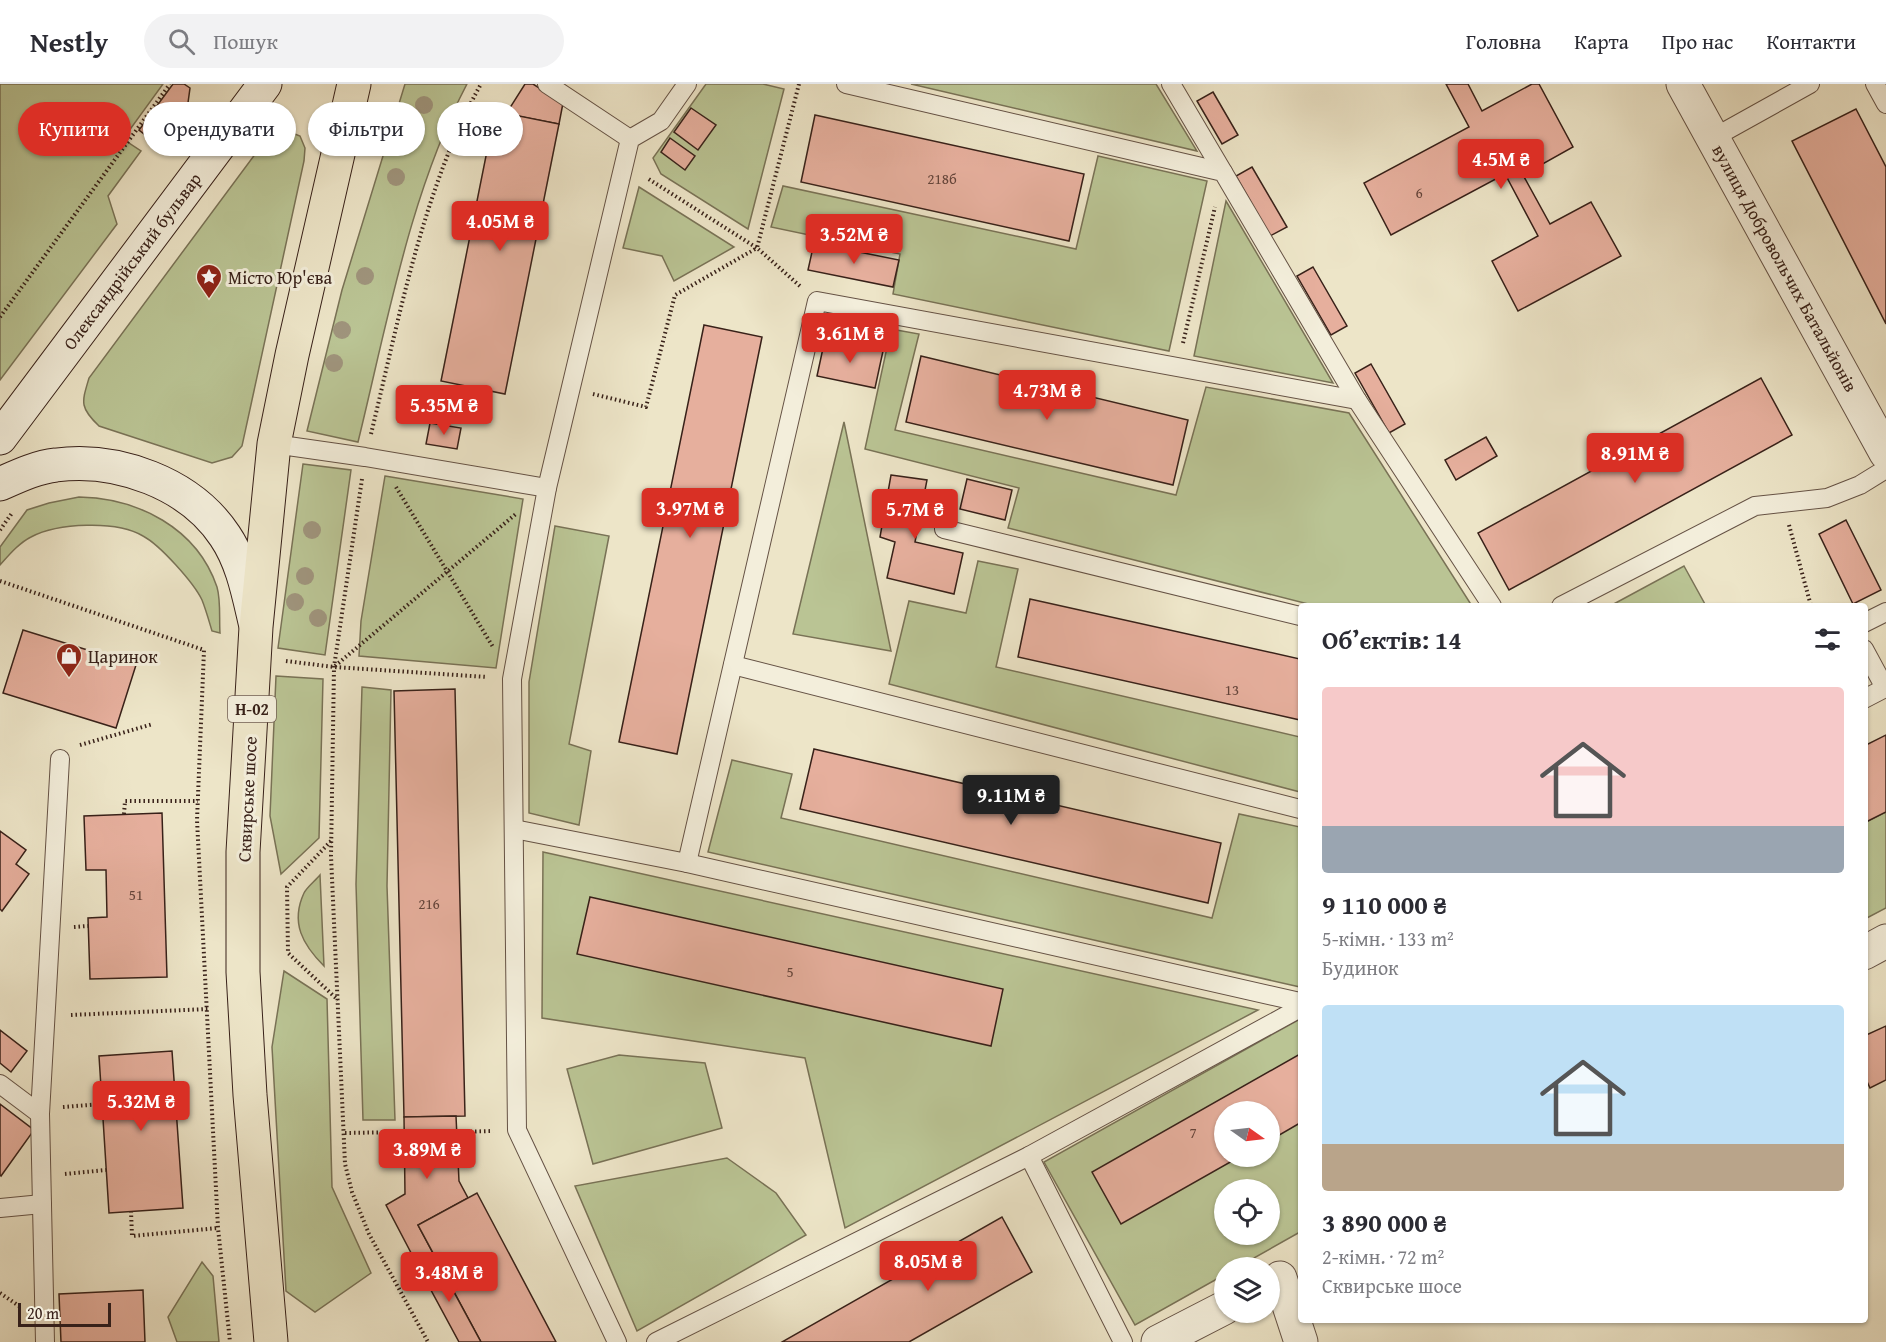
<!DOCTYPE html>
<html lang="uk">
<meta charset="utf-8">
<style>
body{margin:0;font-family:"Gentium Book Plus",serif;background:#f2f2f3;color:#2b2b33;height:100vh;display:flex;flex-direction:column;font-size:22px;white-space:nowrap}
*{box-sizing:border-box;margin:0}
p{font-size:20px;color:#7c7c81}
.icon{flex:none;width:33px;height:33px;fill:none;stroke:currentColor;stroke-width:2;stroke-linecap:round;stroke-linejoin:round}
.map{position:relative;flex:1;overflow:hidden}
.sheet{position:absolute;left:1298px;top:519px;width:570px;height:720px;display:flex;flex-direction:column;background:#fff;border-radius:6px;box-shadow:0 2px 4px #0004}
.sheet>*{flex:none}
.hud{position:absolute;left:18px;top:18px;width:570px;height:54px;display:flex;gap:12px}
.needle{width:39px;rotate:104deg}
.fabs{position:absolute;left:1214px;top:1017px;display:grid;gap:12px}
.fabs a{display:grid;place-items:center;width:66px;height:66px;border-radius:50%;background:#fff;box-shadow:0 2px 4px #0004;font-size:30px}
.scale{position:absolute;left:18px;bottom:15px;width:93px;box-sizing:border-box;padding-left:6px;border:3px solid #382119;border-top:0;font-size:16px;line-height:21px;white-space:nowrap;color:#382119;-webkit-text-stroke:4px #f3eedb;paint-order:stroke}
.price{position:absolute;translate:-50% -51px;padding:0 14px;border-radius:6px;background:#d93025;color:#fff;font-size:20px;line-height:39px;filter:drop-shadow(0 2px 3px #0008)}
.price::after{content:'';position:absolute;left:50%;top:36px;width:18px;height:14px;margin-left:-9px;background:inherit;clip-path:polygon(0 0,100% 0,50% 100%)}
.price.current{background:#222;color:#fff}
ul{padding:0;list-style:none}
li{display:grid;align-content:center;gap:12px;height:318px;padding:0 24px}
li span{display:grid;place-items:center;height:186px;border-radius:6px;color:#555}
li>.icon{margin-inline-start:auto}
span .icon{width:108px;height:108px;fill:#fffc;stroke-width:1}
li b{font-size:26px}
h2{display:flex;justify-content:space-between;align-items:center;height:72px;padding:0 24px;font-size:26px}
.pill{padding:0 21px;border-radius:27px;background:#fff;box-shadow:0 2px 4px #0004;font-size:21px;line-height:54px}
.pill.current{background:#d93025;color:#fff}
header{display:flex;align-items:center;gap:36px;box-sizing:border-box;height:84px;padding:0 30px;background:#fff;border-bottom:2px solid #e1e1e2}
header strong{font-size:28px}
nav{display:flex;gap:33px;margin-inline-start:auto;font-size:21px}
.search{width:420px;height:54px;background:#f2f2f3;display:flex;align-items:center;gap:15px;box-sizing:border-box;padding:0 21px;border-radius:33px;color:#7c7c81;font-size:22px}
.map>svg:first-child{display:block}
.green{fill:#bac494;stroke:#797256;stroke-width:1.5;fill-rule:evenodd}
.building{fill:#e6af9d;stroke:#382119;stroke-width:1.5}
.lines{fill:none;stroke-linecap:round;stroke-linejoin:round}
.service-casing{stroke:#655245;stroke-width:20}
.minor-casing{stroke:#655245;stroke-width:35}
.secondary-casing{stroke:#382119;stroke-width:35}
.primary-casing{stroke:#382119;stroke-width:35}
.path{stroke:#382119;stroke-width:4;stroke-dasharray:1.5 3;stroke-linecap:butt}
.service{stroke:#f3eedb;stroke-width:18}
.minor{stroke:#f3eedb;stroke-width:33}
.secondary{stroke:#f3eedb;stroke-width:33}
.primary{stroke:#ede5c8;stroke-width:33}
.tree{fill:#9f947c}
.labels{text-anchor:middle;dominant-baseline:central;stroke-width:6;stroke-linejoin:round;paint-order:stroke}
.number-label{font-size:15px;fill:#64443a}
.shield{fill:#f3eedb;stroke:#705e53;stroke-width:1.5}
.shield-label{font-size:16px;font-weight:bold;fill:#382119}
.street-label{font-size:18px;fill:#382119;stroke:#f3eedb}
.poi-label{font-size:18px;fill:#382119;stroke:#f3eedb;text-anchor:start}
</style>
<header>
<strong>Nestly</strong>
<div class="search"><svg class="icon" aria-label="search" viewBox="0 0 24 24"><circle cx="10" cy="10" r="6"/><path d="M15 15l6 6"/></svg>Пошук</div>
<nav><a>Головна</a><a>Карта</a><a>Про нас</a><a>Контакти</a></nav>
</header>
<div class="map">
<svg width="1886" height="1258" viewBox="0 0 1886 1258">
<rect width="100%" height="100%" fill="#ede5c8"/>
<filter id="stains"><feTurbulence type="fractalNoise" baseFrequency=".00333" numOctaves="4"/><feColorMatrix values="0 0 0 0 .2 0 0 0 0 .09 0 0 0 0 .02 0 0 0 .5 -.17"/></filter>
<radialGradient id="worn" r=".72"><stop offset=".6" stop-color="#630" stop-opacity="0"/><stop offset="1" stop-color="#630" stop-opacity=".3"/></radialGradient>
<g class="green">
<path d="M0,0H163L123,55L141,67L108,112L117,140L0,296Z"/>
<path d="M405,0H467C410,108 387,240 358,358L307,347L342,206Z"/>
<path d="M706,0H763L784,5L748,145L661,90L653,74Z"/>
<path d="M911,0H1156L1197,67Z"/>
<path d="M285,46L300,52L305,64L304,77L242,362L232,373L212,379L99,342C79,323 82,318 89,294L256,69L269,53Z"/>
<path d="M1098,72L1207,97L1169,267L893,210L900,170L771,143L783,102L1076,165Z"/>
<path d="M639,103L734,163L674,197L662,172L623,164Z"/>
<path d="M1226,117L1333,299L1194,272Z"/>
<path d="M891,245L919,250L895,346L1176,411L1206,303L1349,329L1472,522H1316L1008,444L1019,404L865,365Z"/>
<path d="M844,338L891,567L793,550Z"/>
<path d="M303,380L351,386L325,571L278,564Z"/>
<path d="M385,392L523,415L496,584L359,572L361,537Z"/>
<path d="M79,413C138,414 197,444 217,503C221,517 219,535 220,549L212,547C209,537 206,526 202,516C194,499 160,461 143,452C117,436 57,439 31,453C19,459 9,471 0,481V463L27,426L49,419Z"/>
<path d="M555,442L609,452L569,660L591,667L579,741L529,729V598Z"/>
<path d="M978,477L1018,485L996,583L1300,653V708L889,600L909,517L966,529Z"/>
<path d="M1684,482L1706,522H1610Z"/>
<path d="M276,592L323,595L319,754L281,790L270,732Z"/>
<path d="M362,603L391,606L387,802L395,1036H363L356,800Z"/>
<path d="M732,676L792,690L781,734L1212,834L1239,730L1300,743V903L708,768Z"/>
<path d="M1886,728V824L1865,835L1864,739Z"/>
<path d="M543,768L1258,926L845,1144L805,974L542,934Z"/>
<path d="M320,791L324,882C303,861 290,839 304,809C307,803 315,797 320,791Z"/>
<path d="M284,887L327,915L332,1103L371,1189L315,1228L286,1207L272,963Z"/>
<path d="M1300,935V1148L1238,1183L1224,1184V1191L1135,1241L1044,1078ZM1224,1028H1269V1072H1224ZM1224,1106H1269V1150H1224Z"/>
<path d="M619,971L705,979L722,1044L593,1080L567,985Z"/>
<path d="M727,1074L776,1109L806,1151L637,1247L575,1102Z"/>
<path d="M202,1178L213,1192L219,1258H177L168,1233Z"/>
</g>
<g class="building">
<path d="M173,0H184L190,4L187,26L180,37L174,32L153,57L139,46Z"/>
<path d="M525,0H533L563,19L559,40L506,30Z"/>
<path d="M1446,0H1468L1482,27L1532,0H1539L1573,63L1523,91L1550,140L1591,118L1621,172L1518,227L1492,177L1538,152L1505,90L1391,151L1364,99L1469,43Z"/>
<path d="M1213,8L1238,51L1222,60L1197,17Z"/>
<path d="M691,24L716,41L698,66L674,48Z"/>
<path d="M1856,25L1886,83V240L1792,57Z"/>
<path d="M495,27L559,40L505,310L441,297Z"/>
<path d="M815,31L1084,90L1069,157L801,98Z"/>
<path d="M670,54L695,72L685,86L661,68Z"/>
<path d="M1252,83L1287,143L1270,152L1236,92Z"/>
<path d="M814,159L899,176L893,203L808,186Z"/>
<path d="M1313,183L1347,242L1331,251L1297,192Z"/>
<path d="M704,241L762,253L677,670L619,658Z"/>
<path d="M825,255L883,267L875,304L817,292Z"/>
<path d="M921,272L1188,336L1173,401L906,338Z"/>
<path d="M1371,280L1405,340L1389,349L1355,289Z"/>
<path d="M1761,294L1792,351L1509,506L1478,449Z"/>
<path d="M430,339L461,344L457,365L426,360Z"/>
<path d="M1486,353L1497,372L1456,396L1445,376Z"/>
<path d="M891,391L927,396L915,458L963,469L954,510L887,494L895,458L880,453Z"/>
<path d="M967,395L1012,406L1005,436L960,425Z"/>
<path d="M1846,436L1881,506L1853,520L1819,450Z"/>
<path d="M1030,515L1300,575V636L1018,573Z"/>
<path d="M23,546L136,581L116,644L3,609Z"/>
<path d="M455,605L465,1032L404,1033L394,607Z"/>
<path d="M1886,651V728L1864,739V662Z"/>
<path d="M814,665L1221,759L1208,819L800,725Z"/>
<path d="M162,729L167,893L90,895L88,834L107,833L106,786H86L84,732Z"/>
<path d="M0,747L26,766L16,780L29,790L2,827L0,825Z"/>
<path d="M590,813L1003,905L991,962L577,870Z"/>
<path d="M1886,942V996L1870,1004L1864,991V952Z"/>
<path d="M0,946L27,967L11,988L0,979Z"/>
<path d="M172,967L183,1124L109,1129L99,972Z"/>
<path d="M1300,970V1039L1269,1057V1028H1224V1072H1241L1121,1140L1092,1088Z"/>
<path d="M0,1020L34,1046L1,1092L0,1091Z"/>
<path d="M456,1032L459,1097L468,1114L418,1141L436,1175L419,1184L386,1121L405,1110L404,1033Z"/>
<path d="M477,1109L556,1258H481L418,1141Z"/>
<path d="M1002,1133L1032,1188L909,1258H782Z"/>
<path d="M436,1175L481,1258H459L419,1184Z"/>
<path d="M143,1206L145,1258H61L59,1210Z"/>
</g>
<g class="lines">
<defs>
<g id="service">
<path d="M547,0L630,55"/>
<path d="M846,0L1223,88L1357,316L1492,522"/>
<path d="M1171,0L1223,88"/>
<path d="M1875,0L1886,20"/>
<path d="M1713,54L1810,0"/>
<path d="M274,360L365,373L547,404"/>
<path d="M944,445L1300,532"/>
<path d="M1561,522L1755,422L1827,414L1860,401L1886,385"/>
<path d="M1864,539L1886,528"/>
<path d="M1864,565L1885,604L1864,615"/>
<path d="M733,581L1300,725"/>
<path d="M514,745L687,779L1300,918"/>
<path d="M687,779L817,217L1357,316"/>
<path d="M0,1000L40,1030"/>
<path d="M1029,1072L1123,1258"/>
<path d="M0,1124L42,1120"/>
<path d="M45,1258L40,1030L60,675"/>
<path d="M617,1258L517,1046L512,595L547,404L630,55L661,37L687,0"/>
<path d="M656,1258L1029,1072L1300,924"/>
</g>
<g id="minor">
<path d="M1683,0L1886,369"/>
<path d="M1864,869L1886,857"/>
<path d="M1280,1194L1301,1258"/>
<path d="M1158,1258L1224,1224"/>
</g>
<g id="secondary">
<path d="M0,354L265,0"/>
<path d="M0,400C18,392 37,383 56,381C117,373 190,399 225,452C242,477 248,508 255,538"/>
</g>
<path id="primary" d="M271,1258L250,1011L243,888V768L256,543L274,360L292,271L354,0"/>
</defs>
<use href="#service" class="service-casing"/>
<use href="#minor" class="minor-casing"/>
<use href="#secondary" class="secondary-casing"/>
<use href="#primary" class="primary-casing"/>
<g class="path">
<path d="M799,0L757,164L800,202"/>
<path d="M0,233L170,0"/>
<path d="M1183,259L1215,123"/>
<path d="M593,310L646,323L675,211L757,164L647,94"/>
<path d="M371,350C399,235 423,104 481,0"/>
<path d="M362,395L334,583L331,772L345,1080L352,1108L369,1150L428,1258"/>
<path d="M396,403L493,563"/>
<path d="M1789,441L1811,522"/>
<path d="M0,446L12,429"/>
<path d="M0,497L204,566L197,736L218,1144L230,1258"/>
<path d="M286,577L334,583L487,593"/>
<path d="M335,582L517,429"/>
<path d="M80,661L153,640"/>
<path d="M124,730L125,717H198"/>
<path d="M331,757L287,803L288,869L338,916"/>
<path d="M74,843L88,842"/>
<path d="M71,931L208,925"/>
<path d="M63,1023L102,1020"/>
<path d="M457,1048L493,1047"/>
<path d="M345,1049L404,1048"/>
<path d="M65,1090L106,1086"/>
<path d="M131,1127L132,1152L218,1144"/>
<path d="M0,1209L19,1222"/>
</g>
<use href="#service" class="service"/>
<use href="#minor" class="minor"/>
<use href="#secondary" class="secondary"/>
<use href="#primary" class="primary"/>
</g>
<g class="tree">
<circle cx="424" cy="21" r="9"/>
<circle cx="396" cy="93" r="9"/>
<circle cx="365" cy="192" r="9"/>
<circle cx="342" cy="246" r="9"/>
<circle cx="334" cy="279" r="9"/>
<circle cx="312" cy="446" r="9"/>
<circle cx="305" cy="492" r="9"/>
<circle cx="295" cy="518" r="9"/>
<circle cx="318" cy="534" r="9"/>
</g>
<defs>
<symbol id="sight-pin" viewBox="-11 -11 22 30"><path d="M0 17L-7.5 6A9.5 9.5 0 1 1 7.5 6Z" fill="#8f2418" stroke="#f3eedb"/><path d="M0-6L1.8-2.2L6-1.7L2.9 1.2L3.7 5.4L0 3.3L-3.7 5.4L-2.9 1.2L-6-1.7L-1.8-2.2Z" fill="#fff"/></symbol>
<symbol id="shop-pin" viewBox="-11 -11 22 30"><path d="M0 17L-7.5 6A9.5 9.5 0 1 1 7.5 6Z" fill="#8f2418" stroke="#f3eedb"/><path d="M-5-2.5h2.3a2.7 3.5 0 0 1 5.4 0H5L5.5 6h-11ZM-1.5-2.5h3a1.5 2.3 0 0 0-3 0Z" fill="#fff"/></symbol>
</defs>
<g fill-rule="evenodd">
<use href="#sight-pin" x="194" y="178" width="30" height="40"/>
<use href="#shop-pin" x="54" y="557" width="30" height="40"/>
</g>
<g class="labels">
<g class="number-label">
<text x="942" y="94">218б</text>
<text x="1419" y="108">6</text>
<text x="1232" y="605">13</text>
<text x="136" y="810">51</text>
<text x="429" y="819">216</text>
<text x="790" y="887">5</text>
<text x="1193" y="1048">7</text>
</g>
<rect class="shield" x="228" y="612" width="48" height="26" rx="4.5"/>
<g class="shield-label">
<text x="252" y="625">Н-02</text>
</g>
<g class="street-label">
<text transform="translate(132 177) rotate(-53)">Олександрійський бульвар</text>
<text transform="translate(1785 184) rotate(61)">вулиця Добровольчих Батальйонів</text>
<text transform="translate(247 715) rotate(-87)">Сквирське шосе</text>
</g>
<g class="poi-label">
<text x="228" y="193">Місто Юр'єва</text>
<text x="88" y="572">Царинок</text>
</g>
</g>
<rect width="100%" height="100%" filter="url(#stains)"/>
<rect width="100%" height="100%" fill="url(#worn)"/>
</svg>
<div class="fabs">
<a><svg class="needle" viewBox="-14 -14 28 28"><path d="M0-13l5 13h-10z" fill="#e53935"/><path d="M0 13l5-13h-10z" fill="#7c7c81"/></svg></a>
<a><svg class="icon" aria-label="locate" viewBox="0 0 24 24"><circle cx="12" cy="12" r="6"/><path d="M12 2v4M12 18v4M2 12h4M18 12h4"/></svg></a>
<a><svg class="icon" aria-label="layers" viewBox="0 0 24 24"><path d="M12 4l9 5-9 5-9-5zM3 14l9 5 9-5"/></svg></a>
</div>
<div class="scale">20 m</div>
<b class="price" style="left:1501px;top:106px">4.5M ₴</b>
<b class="price" style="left:500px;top:168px">4.05M ₴</b>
<b class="price" style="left:854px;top:181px">3.52M ₴</b>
<b class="price" style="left:850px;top:280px">3.61M ₴</b>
<b class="price" style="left:1047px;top:337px">4.73M ₴</b>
<b class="price" style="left:444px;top:352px">5.35M ₴</b>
<b class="price" style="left:1635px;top:400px">8.91M ₴</b>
<b class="price" style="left:690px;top:455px">3.97M ₴</b>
<b class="price" style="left:915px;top:456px">5.7M ₴</b>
<b class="price current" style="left:1011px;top:742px">9.11M ₴</b>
<b class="price" style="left:141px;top:1048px">5.32M ₴</b>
<b class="price" style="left:427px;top:1096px">3.89M ₴</b>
<b class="price" style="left:928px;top:1208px">8.05M ₴</b>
<b class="price" style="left:449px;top:1219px">3.48M ₴</b>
<div class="hud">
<a class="pill current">Купити</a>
<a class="pill">Орендувати</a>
<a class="pill">Фільтри</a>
<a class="pill">Нове</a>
</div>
<section class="sheet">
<h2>Об’єктів: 14<svg class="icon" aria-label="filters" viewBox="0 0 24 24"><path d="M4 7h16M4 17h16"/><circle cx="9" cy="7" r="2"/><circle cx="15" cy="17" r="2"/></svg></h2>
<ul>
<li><span style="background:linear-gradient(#f6c9c9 75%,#9aa5b1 0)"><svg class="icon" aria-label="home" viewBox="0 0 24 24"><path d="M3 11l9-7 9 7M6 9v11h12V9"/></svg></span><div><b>9 110 000 ₴</b><p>5-кімн. · 133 m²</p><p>Будинок</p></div></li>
<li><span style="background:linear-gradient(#bfe0f5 75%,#b9a48a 0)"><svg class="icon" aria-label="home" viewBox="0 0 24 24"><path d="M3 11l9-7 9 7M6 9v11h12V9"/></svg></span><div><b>3 890 000 ₴</b><p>2-кімн. · 72 m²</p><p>Сквирське шосе</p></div></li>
</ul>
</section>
</div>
